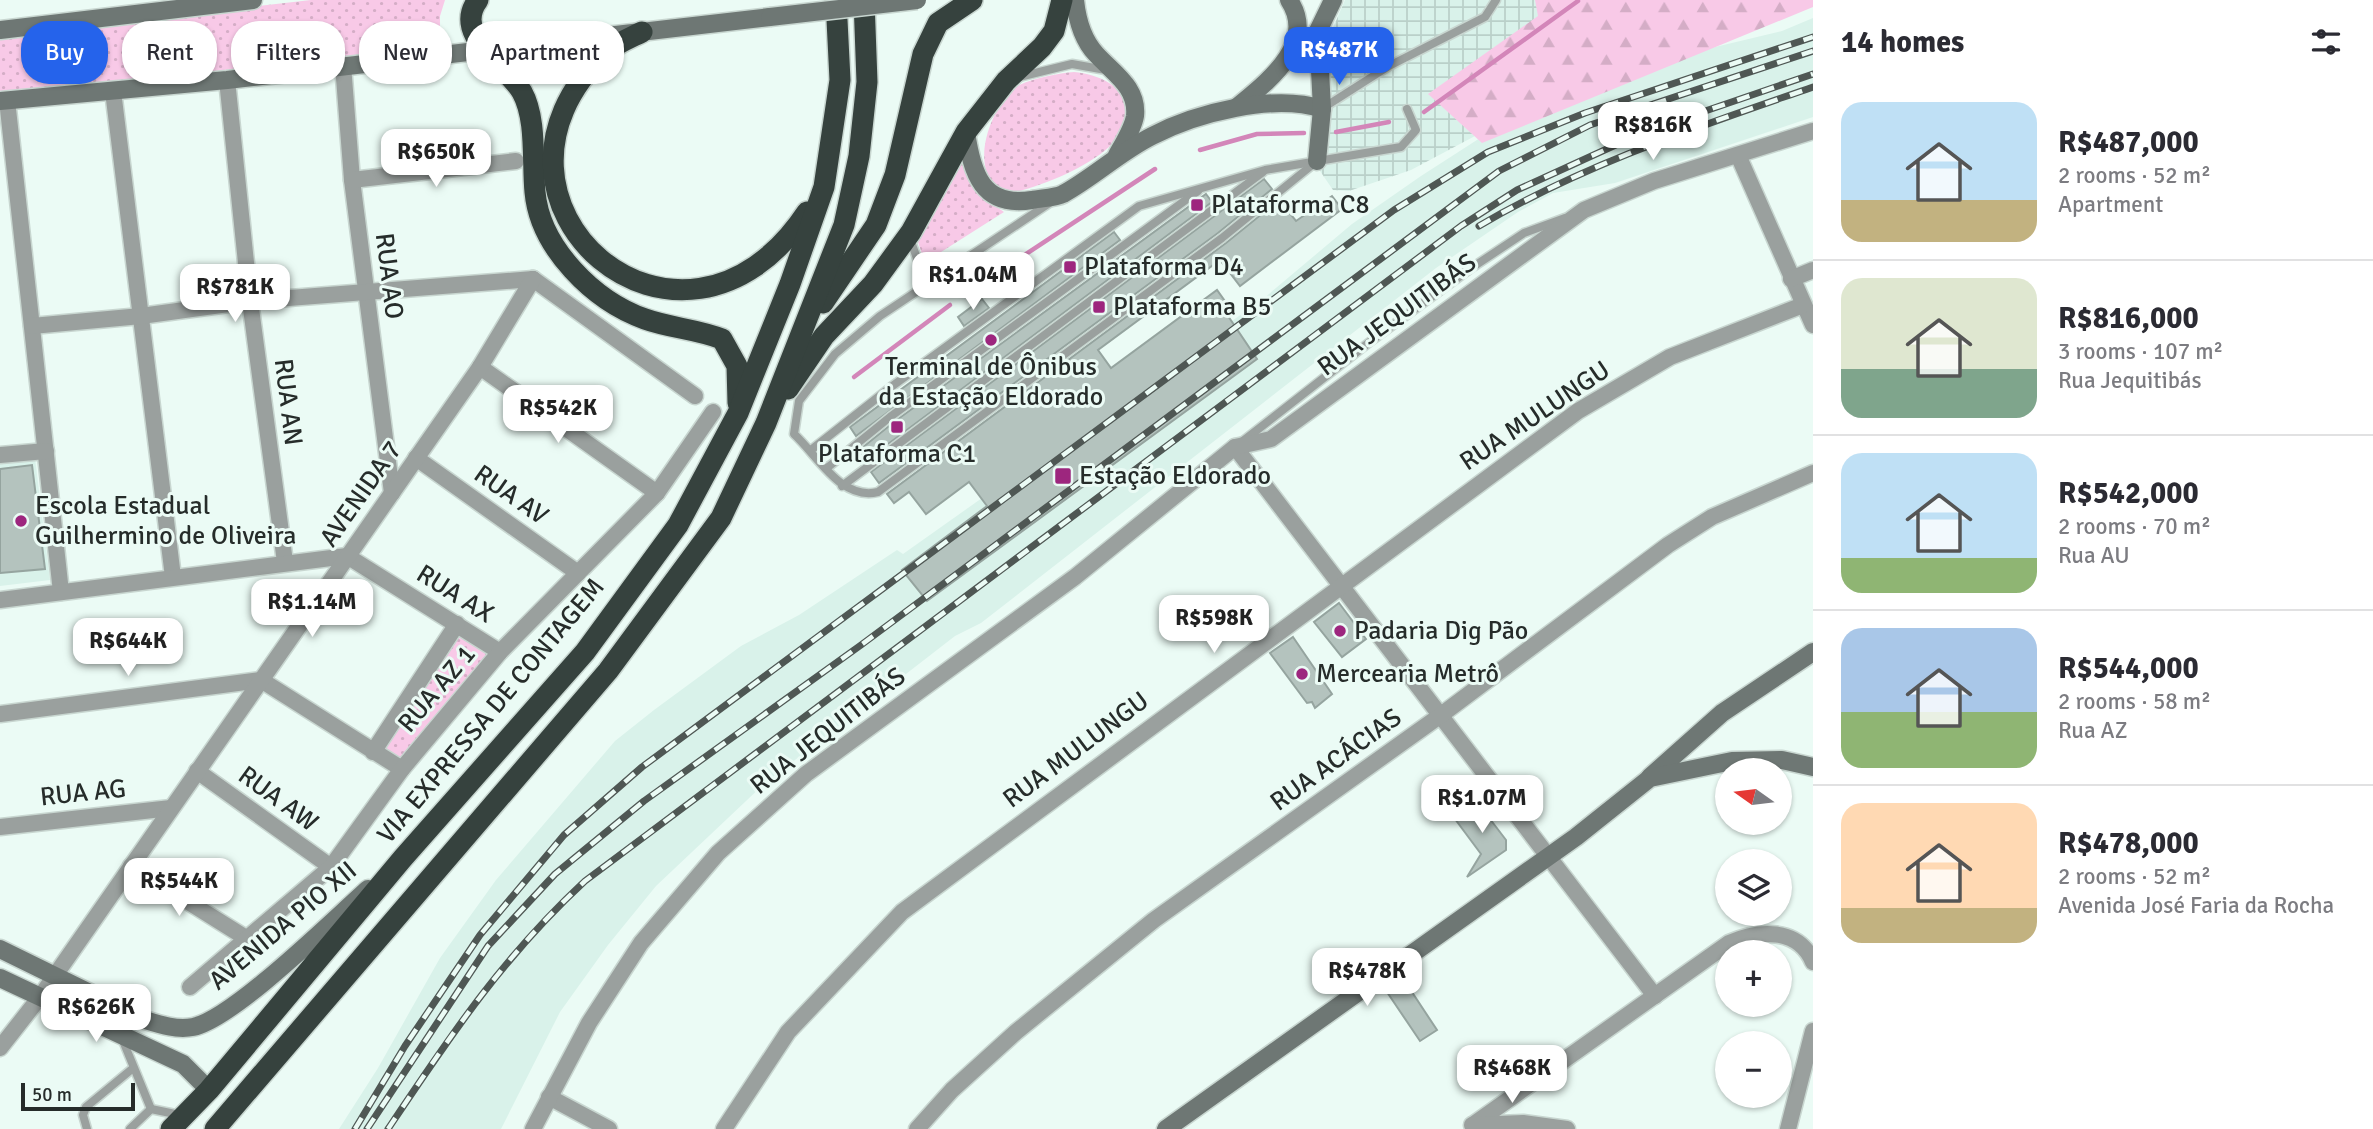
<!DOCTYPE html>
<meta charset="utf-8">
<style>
body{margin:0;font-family:Signika,sans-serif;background:#f7f7f7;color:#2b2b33;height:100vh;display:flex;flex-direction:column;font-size:26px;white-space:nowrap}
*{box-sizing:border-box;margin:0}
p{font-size:23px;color:#7c7c81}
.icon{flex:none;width:38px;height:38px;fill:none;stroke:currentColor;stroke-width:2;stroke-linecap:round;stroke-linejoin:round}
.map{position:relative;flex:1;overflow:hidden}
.drawer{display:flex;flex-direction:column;background:#fff;width:560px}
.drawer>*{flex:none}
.top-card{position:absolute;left:21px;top:21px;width:665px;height:63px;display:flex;gap:14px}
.needle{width:46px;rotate:284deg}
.tools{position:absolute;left:1715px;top:758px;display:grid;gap:14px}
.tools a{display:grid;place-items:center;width:77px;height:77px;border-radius:50%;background:#fff;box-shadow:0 2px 5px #0004;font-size:35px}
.scale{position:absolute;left:21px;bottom:18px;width:114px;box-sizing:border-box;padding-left:7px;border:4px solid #262c2a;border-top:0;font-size:19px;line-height:24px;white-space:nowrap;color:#262c2a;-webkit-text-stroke:5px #ebfbf5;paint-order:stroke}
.price{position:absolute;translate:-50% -60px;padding:0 16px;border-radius:14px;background:#fff;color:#222;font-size:23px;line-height:46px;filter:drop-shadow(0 2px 4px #0008)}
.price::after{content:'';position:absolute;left:50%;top:42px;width:21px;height:16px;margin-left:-10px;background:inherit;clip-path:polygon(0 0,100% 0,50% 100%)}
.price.on{background:#2563eb;color:#fff}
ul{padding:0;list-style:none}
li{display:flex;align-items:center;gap:21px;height:175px;padding:0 28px}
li+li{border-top:2px solid #e1e1e2}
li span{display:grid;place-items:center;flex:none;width:196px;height:140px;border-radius:21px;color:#555}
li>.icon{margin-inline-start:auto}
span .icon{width:84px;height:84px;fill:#fffc;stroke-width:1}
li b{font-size:30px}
h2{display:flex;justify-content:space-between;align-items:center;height:84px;padding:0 28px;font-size:30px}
.pill{padding:0 24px;border-radius:28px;background:#fff;box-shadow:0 2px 5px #0004;font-size:24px;line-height:63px}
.pill.on{background:#2563eb;color:#fff}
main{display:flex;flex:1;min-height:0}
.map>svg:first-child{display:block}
.built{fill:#d9f2ea}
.industrial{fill:url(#industrial-grid)}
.forest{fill:url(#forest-firs)}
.park{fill:url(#park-dots)}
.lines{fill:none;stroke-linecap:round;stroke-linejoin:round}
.stream{stroke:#d386b9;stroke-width:4.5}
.building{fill:#b4c3be;stroke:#95a49f;stroke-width:2}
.lane-casing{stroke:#c8d6d0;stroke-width:11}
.street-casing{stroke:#c8d6d0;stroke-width:19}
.secondary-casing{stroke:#c8d6d0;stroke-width:21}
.highway-casing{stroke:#c8d6d0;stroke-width:24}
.lane{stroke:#9aa09e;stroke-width:8}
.street{stroke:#9aa09e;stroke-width:16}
.secondary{stroke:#6e7774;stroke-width:18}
.highway{stroke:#36423e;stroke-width:21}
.rail-casing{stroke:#4f5754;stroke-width:7}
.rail{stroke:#ebfbf5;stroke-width:4.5;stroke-dasharray:13;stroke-linecap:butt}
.secondary-bridge-casing{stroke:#c8d6d0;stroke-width:21;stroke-linecap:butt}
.secondary-bridge{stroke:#6e7774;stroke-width:18}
.poi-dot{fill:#9d267e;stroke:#ebfbf5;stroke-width:2.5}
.labels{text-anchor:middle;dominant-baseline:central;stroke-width:6;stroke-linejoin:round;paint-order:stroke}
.poi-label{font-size:26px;fill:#262c2a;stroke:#ebfbf5;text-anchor:start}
.street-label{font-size:26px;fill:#262c2a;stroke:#ebfbf5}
</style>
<main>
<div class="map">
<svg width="1813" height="1129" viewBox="0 0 1813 1129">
<defs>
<pattern id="industrial-grid" width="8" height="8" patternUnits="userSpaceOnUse" patternTransform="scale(1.75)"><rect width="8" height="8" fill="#d9f2ea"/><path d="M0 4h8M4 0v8" fill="none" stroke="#bad0c9"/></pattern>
<pattern id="forest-firs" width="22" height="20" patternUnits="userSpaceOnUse" patternTransform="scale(1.75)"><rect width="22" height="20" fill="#f8c9e7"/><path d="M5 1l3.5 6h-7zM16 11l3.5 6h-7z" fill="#d4adc6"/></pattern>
<pattern id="park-dots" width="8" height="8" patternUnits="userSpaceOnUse" patternTransform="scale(1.75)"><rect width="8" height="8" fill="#f8c9e7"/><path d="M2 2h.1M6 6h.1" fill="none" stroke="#d4adc6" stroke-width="1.8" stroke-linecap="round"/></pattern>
</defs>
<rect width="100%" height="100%" fill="#ebfbf5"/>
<g class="built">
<path d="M1813,18V117L1615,183L1553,193L1518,212L1436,268L981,623L955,636L764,784L656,886L608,945L560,1012L501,1129H339L378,1068L440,958L496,880L615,741L654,710L741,646L799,615L897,550L903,554L1263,299L1352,224L1421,176L1508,120L1665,59L1782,31Z"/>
<path d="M35,458L50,580L0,586V462Z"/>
</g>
<path class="industrial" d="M1345,0H1535L1539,16L1429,94L1475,136L1411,170L1349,191L1333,190L1320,171L1324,145L1326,44Z"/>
<path class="forest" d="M1535,0H1813V7L1482,143L1428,94L1538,16Z"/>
<g class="park">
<path d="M311,0H445L440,16V45L0,96V36Z"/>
<path d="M1074,72C1102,75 1135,89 1123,124C1120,132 1116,141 1109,147C1083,170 1042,186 1008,194C1004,192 997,189 994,185C972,160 991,111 1012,90C1022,80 1059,73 1074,72Z"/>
<path d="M960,159L982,197L1004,212L930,259L922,254L918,242Z"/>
<path d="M457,626L499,652L399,768L374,752Z"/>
</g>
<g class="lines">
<g class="stream">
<path d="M1424,112L1578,1"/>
<path d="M1336,132L1389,122"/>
<path d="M1200,150L1257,134L1304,133"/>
<path d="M979,285L1155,169"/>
<path d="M854,377L950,305"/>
</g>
</g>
<g class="building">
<path d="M1264,179L1272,189L1218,233L879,483L876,479L871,472Z"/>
<path d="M1206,194L1212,202L864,462L857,452L894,422Z"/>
<path d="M1332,196L1342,209L1240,286L1220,260L1098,350L1111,368L1217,290L1227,304L1222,307L1257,359L927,601L902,570L987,506L969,482L926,514L909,492L894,503L887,494L1226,243L1279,200L1296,221Z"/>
<path d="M1114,232L1120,240L856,436L850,427Z"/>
<path d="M982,299L989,308L964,326L958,317Z"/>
<path d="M32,465L45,569L0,573V469Z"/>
<path d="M1339,603L1366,639L1342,657L1314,622Z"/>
<path d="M1293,637L1332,694L1315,708L1312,702L1307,703L1270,653Z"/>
<path d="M1477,802L1506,840V850L1467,877L1481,854L1455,819Z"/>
<path d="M1404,980L1437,1030L1420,1041L1387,992Z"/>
</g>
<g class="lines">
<defs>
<g id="lane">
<path d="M1019,77L1072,64L1106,70"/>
<path d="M1323,108L1389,66L1485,17L1496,0"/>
<path d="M1051,202L880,316L835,354L799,401L794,434C818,456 841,501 878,492L1222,238L1317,161"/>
<path d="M910,239L918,261L944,272"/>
<path d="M1243,441L1371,341L1470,269L1524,233L1565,218"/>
<path d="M811,450L891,387L1139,206L1265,170L1401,147L1416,130L1407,109"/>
<path d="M827,468L890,417L1198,191"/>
<path d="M842,486L1263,172"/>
<path d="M121,1036L151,1109"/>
<path d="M87,1129L83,1115L86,1107L132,1069"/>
<path d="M130,1129L151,1109L180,1115"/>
</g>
<g id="street">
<path d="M343,65L352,180L392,493"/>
<path d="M227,80L250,301L285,562"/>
<path d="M113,91L173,577"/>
<path d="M7,100L61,592"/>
<path d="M1738,155L1813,325"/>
<path d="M352,180L516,161"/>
<path d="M533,279L695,396"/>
<path d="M1791,279L1813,270"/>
<path d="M32,326L141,316L250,301L533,279"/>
<path d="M480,367L657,493"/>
<path d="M1235,447L1655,996"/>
<path d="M0,455L46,451"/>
<path d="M416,458L578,573"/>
<path d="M0,600L347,556L500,652"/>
<path d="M0,714L261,680L402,769"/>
<path d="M373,752L457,624"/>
<path d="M197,771L331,867"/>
<path d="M0,827L171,808"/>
<path d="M131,866L246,938"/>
<path d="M190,987L331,867L402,769L500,652L657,493L713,412"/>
<path d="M0,1048L40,997L480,367L533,279"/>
<path d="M549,1097L609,1129"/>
<path d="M1474,1124L1729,943C1758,930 1798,927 1813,962"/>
<path d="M1472,1125L1523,1123L1567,1129"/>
<path d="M533,1129L589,1023L641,943L718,853L806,774L1075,577L1235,447L1271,439L1584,210L1654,181L1813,131"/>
<path d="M724,1129L788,1032L902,912L1578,411L1670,357L1803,305"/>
<path d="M917,1129L952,1090L1016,1032L1154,920L1441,715L1668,545L1712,517L1813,473"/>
<path d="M1788,1129L1813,1031"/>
</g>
<g id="secondary">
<path d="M1075,0C1077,19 1083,40 1096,54C1113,73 1138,87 1135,116C1133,129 1123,144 1117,155"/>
<path d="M0,30L253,0"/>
<path d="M0,101L227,80L770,17"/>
<path d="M1237,107C1267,82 1318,44 1289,0"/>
<path d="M966,132C972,173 982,208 1032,200C1042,198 1055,198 1063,194C1094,177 1120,152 1152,136C1196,113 1274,93 1322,109"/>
<path d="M1317,161L1322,109L1318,31L1333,0"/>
<path d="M1650,777L1722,713L1813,652"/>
<path d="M0,949L145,1020C161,1025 177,1030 193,1027C233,1019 333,920 368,889"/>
<path d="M0,978L183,1064L209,1090"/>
<path d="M1166,1129L1576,837L1650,778L1732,761L1782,760L1813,767"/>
</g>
<g id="highway">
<path d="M478,0C451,35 508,67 522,92C537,119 532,162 535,192C540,248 594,301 645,319C670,328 697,329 722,339L737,366L738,403"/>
<path d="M642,32C630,38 615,44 605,53C450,200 680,403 807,212"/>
<path d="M823,303L876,225L895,175L923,54L938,23L972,0"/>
<path d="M788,389L824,336L873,284L911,232L966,132L1006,81L1042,47L1054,31L1062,0"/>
<path d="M171,1129L209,1090L403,858L585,652L678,525L738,413L790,284L824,187L840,80L836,0"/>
<path d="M215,1129L608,671L721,518L766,423L844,225L859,156L867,82L864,0"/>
</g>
</defs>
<use href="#lane" class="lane-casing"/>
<use href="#street" class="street-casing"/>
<use href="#secondary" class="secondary-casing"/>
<use href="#highway" class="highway-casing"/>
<use href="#lane" class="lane"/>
<use href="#street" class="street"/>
<use href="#secondary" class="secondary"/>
<use href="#highway" class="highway"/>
<defs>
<g id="rail">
<path d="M1479,226C1584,164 1698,127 1813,87"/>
<path d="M355,1129L405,1046L480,935L564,835L642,767L1394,210L1488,152L1585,113L1813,37"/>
<path d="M367,1129L488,946L555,874L644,801L861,645L1499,171L1590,125L1813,51"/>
<path d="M388,1129C451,1035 501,959 585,881L1461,226L1517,190L1644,132L1813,74"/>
</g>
</defs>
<use href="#rail" class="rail-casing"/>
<use href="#rail" class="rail"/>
<defs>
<path id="secondary-bridge" d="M770,17L917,0"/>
</defs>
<use href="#secondary-bridge" class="secondary-bridge-casing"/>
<use href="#secondary-bridge" class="secondary-bridge"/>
</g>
<g class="poi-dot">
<rect x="1190" y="198" width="14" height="14" rx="3.5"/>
<rect x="1063" y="260" width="14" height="14" rx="3.5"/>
<rect x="1092" y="300" width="14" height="14" rx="3.5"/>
<circle cx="991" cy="340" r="7"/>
<rect x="890" y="420" width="14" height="14" rx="3.5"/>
<rect x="1054" y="467" width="18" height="18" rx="3.5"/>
<circle cx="21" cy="521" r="7"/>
<circle cx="1340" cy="631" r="7"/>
<circle cx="1302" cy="674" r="7"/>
</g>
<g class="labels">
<g class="poi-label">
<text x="1211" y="205">Plataforma C8</text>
<text x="1084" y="267">Plataforma D4</text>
<text x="1113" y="307">Plataforma B5</text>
<text x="991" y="367" text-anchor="middle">Terminal de Ônibus<tspan x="991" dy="30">da Estação Eldorado</tspan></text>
<text x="897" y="454" text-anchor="middle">Plataforma C1</text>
<text x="1079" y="476">Estação Eldorado</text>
<text x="35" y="506">Escola Estadual<tspan x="35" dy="30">Guilhermino de Oliveira</tspan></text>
<text x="1354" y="631">Padaria Dig Pão</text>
<text x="1316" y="674">Mercearia Metrô</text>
</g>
<g class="street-label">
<text transform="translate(389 276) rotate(83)">RUA AO</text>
<text transform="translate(1397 315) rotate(-36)">RUA JEQUITIBÁS</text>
<text transform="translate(288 402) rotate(83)">RUA AN</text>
<text transform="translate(1535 416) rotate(-34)">RUA MULUNGU</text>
<text transform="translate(361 494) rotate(-55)">AVENIDA 7</text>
<text transform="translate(511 495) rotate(35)">RUA AV</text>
<text transform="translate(455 594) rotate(32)">RUA AX</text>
<text transform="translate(437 689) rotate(-50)">RUA AZ 1</text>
<text transform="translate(491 711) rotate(-50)">VIA EXPRESSA DE CONTAGEM</text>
<text transform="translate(828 731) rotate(-38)">RUA JEQUITIBÁS</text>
<text transform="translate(1076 750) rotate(-37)">RUA MULUNGU</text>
<text transform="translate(1336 760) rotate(-36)">RUA ACÁCIAS</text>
<text transform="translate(83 793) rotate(-6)">RUA AG</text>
<text transform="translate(278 799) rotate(36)">RUA AW</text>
<text transform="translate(283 926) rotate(-40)">AVENIDA PIO XII</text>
</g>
</g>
</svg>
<div class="tools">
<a><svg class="needle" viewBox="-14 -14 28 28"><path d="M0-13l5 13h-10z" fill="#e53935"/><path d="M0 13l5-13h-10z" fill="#7c7c81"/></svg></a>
<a><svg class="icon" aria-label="layers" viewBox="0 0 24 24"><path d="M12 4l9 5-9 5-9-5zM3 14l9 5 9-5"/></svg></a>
<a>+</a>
<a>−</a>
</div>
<div class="scale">50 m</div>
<b class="price on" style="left:1339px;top:87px">R$487K</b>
<b class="price" style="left:1653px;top:162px">R$816K</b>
<b class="price" style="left:436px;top:189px">R$650K</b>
<b class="price" style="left:973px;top:312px">R$1.04M</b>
<b class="price" style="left:235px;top:324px">R$781K</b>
<b class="price" style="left:558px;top:445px">R$542K</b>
<b class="price" style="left:312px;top:639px">R$1.14M</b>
<b class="price" style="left:1214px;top:655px">R$598K</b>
<b class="price" style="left:128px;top:678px">R$644K</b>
<b class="price" style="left:1482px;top:835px">R$1.07M</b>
<b class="price" style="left:179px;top:918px">R$544K</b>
<b class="price" style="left:1367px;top:1008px">R$478K</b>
<b class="price" style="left:96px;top:1044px">R$626K</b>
<b class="price" style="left:1512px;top:1105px">R$468K</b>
<div class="top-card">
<a class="pill on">Buy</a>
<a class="pill">Rent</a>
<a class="pill">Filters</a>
<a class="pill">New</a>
<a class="pill">Apartment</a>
</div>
</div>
<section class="drawer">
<h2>14 homes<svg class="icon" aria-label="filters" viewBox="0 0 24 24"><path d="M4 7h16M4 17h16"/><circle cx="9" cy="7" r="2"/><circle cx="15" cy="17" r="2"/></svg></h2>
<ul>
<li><span style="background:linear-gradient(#bfe0f5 70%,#c2b280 0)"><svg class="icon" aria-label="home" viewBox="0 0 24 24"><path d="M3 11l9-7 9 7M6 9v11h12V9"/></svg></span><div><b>R$487,000</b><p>2 rooms · 52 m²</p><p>Apartment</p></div></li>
<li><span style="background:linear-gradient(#dfe7d0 65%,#7fa58c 0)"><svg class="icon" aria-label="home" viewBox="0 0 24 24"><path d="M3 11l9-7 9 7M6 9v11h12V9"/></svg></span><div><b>R$816,000</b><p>3 rooms · 107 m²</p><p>Rua Jequitibás</p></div></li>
<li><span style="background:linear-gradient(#bfe0f5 75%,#8fb573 0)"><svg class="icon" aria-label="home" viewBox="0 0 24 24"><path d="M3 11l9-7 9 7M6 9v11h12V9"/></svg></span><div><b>R$542,000</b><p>2 rooms · 70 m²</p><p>Rua AU</p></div></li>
<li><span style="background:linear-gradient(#a9c7e8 60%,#8fb573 0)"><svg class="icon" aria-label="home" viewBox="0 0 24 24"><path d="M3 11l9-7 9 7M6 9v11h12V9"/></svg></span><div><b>R$544,000</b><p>2 rooms · 58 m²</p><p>Rua AZ</p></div></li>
<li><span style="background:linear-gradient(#ffd9b3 75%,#c2b280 0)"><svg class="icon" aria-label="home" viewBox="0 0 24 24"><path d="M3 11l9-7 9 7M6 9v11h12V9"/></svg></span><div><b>R$478,000</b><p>2 rooms · 52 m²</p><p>Avenida José Faria da Rocha</p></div></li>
</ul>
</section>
</main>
